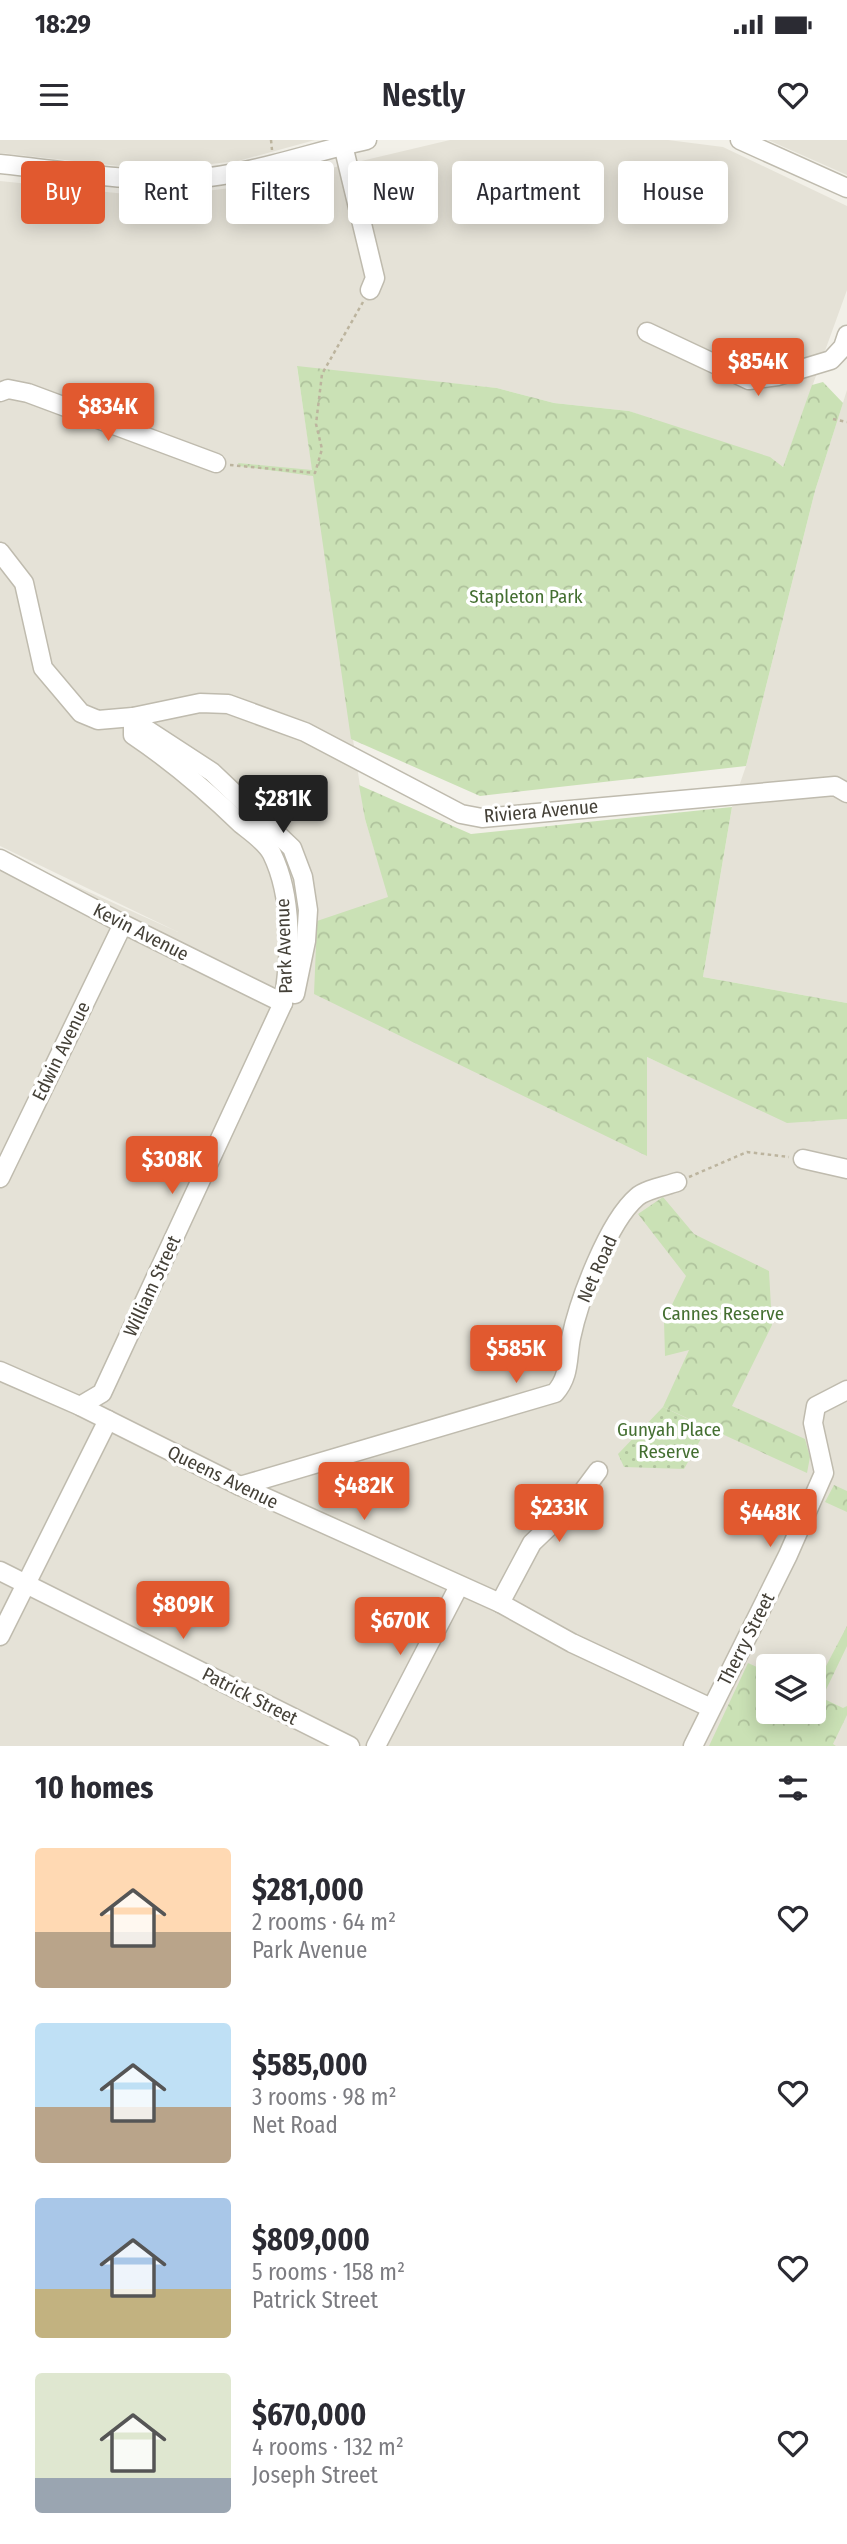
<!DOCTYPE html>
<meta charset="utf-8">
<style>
body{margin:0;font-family:"Fira Sans Condensed",sans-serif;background:#f2f2f3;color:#2b2b33;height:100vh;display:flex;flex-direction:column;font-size:26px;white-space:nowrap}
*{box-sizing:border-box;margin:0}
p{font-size:23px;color:#7c7c81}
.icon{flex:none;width:38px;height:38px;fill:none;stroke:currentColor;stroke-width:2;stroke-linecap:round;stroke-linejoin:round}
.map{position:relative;height:1606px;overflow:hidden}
.sheet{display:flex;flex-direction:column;background:#fff;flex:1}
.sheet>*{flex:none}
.banner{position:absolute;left:21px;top:21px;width:805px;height:63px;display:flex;gap:14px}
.buttons{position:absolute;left:756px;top:1514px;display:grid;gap:14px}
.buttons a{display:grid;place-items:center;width:70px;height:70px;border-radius:7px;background:#fff;box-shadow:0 4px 18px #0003;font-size:35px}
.price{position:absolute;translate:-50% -60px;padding:0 16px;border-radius:7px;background:#e1592f;color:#fff;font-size:23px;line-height:46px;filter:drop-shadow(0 2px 4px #0008)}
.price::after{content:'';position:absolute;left:50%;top:42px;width:21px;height:16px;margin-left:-10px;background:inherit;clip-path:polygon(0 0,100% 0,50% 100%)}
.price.active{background:#222;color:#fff}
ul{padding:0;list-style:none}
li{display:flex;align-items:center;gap:21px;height:175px;padding:0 35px}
li span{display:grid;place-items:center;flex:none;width:196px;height:140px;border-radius:7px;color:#555}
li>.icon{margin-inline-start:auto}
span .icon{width:84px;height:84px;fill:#fffc;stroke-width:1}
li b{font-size:30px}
h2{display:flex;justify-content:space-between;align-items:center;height:84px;padding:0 35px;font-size:30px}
.pill{padding:0 24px;border-radius:7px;background:#fff;box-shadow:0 4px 18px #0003;font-size:24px;line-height:63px}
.pill.active{background:#e1592f;color:#fff}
.status{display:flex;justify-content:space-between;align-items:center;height:49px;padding:0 35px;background:#fff;direction:ltr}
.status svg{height:19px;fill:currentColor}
header{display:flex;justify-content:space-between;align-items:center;height:91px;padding:0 35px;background:#fff;font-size:32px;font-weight:600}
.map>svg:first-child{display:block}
.residential{fill:#e5e2d7;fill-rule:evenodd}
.forest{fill:url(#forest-crowns)}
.park{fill:url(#park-dots)}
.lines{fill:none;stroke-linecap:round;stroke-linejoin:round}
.minor-casing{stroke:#bfbbae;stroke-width:21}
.path{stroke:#bcb49e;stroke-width:2.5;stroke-dasharray:3.5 3.5;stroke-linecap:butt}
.minor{stroke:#fff;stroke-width:18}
.labels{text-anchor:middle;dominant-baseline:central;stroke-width:7;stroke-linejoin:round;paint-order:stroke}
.park-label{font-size:19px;fill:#446f31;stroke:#fff}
.street-label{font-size:19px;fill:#444037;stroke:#fff}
</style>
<div class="status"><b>18:29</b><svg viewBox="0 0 49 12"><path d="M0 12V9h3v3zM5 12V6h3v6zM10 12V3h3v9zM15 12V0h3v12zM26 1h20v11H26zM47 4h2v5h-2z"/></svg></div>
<header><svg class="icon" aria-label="menu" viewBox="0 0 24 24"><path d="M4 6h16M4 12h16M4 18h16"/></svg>Nestly<svg class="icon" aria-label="heart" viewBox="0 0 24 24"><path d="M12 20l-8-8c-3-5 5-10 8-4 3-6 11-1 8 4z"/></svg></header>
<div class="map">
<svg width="847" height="1606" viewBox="0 0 847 1606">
<defs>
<pattern id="forest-crowns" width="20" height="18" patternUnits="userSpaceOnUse" patternTransform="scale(1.75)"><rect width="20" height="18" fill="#cae1b5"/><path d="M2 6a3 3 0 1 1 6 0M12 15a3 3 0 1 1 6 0" fill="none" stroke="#afc29c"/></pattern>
<pattern id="park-dots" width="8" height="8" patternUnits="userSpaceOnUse" patternTransform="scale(1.75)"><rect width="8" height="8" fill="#cae1b5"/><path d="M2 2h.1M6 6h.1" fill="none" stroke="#afc29c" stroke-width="1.8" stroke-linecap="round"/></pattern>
</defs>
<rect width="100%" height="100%" fill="#f2f0e8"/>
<g class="residential">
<path d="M0,0H315L238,21L157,30L0,13Z"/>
<path d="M450,0H668L723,7L847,66V150L783,327L629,271L554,263L497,248L297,227L365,679L389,757L646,1015L647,917L787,982L847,979V1606H0V712L178,792L0,706V41L155,57L264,44ZM768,1526H814V1572H768Z"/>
<path d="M768,0H847V35Z"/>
<path d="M847,250V863L703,837L732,667L746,626L815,351Z"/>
</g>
<g class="forest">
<path d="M297,226L497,248L554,263L629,271L770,317L783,327L812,245L823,242L843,263L815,351L746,626L480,656L351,599L313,336L239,326L238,323L312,330Z"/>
<path d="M359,645L471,694L732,667L703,837L847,863V979L787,983L647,917V1016L314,854L317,781L388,757L365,679Z"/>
<path d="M663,1057L694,1094L769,1131L772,1185L732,1266L805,1299L810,1317L807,1333L663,1267L689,1210L665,1216L664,1181L686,1136L638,1074Z"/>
<path d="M834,1345L847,1351V1372L825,1362Z"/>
<path d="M847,1486V1506L822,1558L843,1568L847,1566V1575L833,1604L836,1606H709L748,1523L768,1532V1572H814V1549Z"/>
</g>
<path class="park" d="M663,1267L707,1288L684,1329L624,1327L618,1314Z"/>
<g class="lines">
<defs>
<g id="minor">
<path d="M740,0L847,48"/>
<path d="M343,5L375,138L370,150"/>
<path d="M0,24C63,30 130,43 193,39C252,34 309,13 367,0"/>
<path d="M647,192L749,240L778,236L831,220L843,207L847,195"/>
<path d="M0,252L8,249L28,253L216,323"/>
<path d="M0,412L24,443L43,528L81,573L98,580L133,577L200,563L228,564L305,592L461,674L482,678L835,646L847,653"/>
<path d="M143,587L212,632L292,708L303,737L308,770L306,801L295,854"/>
<path d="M0,719L123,784L283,863"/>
<path d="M803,1019L847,1029"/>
<path d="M0,1038L123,784"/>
<path d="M0,1231L80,1266L240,1346L500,1463L572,1503L711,1568"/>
<path d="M80,1266L102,1253L283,863C291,817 293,757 272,714C266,702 251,692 241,684C207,651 173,622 133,595V577"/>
<path d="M240,1346L555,1253C570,1236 567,1219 571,1198C579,1160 608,1082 637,1057C646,1049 666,1046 677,1042"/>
<path d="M0,1431L350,1606"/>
<path d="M500,1463L532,1403L575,1362L598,1331"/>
<path d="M0,1496L108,1280"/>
<path d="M376,1606L459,1446"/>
<path d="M693,1606L788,1415L824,1333L813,1283L816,1266L847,1250"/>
</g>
</defs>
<use href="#minor" class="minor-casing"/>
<g class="path">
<path d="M271,0L272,10"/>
<path d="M833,279L847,282"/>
<path d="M230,325L315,333L322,309L316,284L322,234L363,162"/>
<path d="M689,1037L747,1012L789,1017"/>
</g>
<use href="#minor" class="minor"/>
</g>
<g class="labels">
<g class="park-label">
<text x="526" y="456">Stapleton Park</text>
<text x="723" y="1173">Cannes Reserve</text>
<text x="669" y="1289">Gunyah Place<tspan x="669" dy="22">Reserve</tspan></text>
</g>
<g class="street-label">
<text transform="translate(541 671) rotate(-5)">Riviera Avenue</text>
<text transform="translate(141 792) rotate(27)">Kevin Avenue</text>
<text transform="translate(284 806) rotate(-92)">Park Avenue</text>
<text transform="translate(61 911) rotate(-64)">Edwin Avenue</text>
<text transform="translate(597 1129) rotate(-66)">Net Road</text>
<text transform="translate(152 1146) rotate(-65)">William Street</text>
<text transform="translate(223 1337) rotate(26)">Queens Avenue</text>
<text transform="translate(746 1499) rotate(-63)">Therry Street</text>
<text transform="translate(250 1556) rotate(27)">Patrick Street</text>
</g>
</g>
</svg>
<div class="buttons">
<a><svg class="icon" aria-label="layers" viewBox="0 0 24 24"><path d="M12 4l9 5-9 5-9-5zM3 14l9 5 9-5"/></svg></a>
</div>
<b class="price" style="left:758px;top:258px">$854K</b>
<b class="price" style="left:108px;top:303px">$834K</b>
<b class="price active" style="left:283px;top:695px">$281K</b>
<b class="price" style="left:172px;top:1056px">$308K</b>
<b class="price" style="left:516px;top:1245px">$585K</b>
<b class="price" style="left:364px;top:1382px">$482K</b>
<b class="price" style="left:559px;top:1404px">$233K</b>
<b class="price" style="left:770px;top:1409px">$448K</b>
<b class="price" style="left:183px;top:1501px">$809K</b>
<b class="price" style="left:400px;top:1517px">$670K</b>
<div class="banner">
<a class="pill active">Buy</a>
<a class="pill">Rent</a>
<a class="pill">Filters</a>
<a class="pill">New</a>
<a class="pill">Apartment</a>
<a class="pill">House</a>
</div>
</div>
<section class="sheet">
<h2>10 homes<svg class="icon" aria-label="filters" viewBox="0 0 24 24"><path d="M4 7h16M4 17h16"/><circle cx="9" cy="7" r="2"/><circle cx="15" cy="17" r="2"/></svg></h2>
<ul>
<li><span style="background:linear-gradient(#ffd9b3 60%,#b9a48a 0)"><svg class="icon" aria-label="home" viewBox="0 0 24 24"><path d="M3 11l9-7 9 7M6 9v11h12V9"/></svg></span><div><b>$281,000</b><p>2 rooms · 64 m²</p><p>Park Avenue</p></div><svg class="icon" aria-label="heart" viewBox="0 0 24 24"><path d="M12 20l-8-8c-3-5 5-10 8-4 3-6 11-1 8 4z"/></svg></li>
<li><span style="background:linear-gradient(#bfe0f5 60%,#b9a48a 0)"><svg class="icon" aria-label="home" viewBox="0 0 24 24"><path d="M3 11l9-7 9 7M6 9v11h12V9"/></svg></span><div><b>$585,000</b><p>3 rooms · 98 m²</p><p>Net Road</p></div><svg class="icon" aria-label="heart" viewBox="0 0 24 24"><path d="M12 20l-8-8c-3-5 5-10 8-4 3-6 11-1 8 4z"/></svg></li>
<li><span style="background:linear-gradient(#a9c7e8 65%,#c2b280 0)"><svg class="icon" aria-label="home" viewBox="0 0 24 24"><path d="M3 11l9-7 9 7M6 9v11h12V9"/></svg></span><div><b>$809,000</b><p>5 rooms · 158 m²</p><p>Patrick Street</p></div><svg class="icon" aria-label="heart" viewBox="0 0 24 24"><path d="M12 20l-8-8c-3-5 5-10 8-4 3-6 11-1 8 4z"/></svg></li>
<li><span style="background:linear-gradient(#dfe7d0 75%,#9aa5b1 0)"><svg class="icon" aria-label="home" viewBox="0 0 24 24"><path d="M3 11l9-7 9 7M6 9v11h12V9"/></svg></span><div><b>$670,000</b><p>4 rooms · 132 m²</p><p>Joseph Street</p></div><svg class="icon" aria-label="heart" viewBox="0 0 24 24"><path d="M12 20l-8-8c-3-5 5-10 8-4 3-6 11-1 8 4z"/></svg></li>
</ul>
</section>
